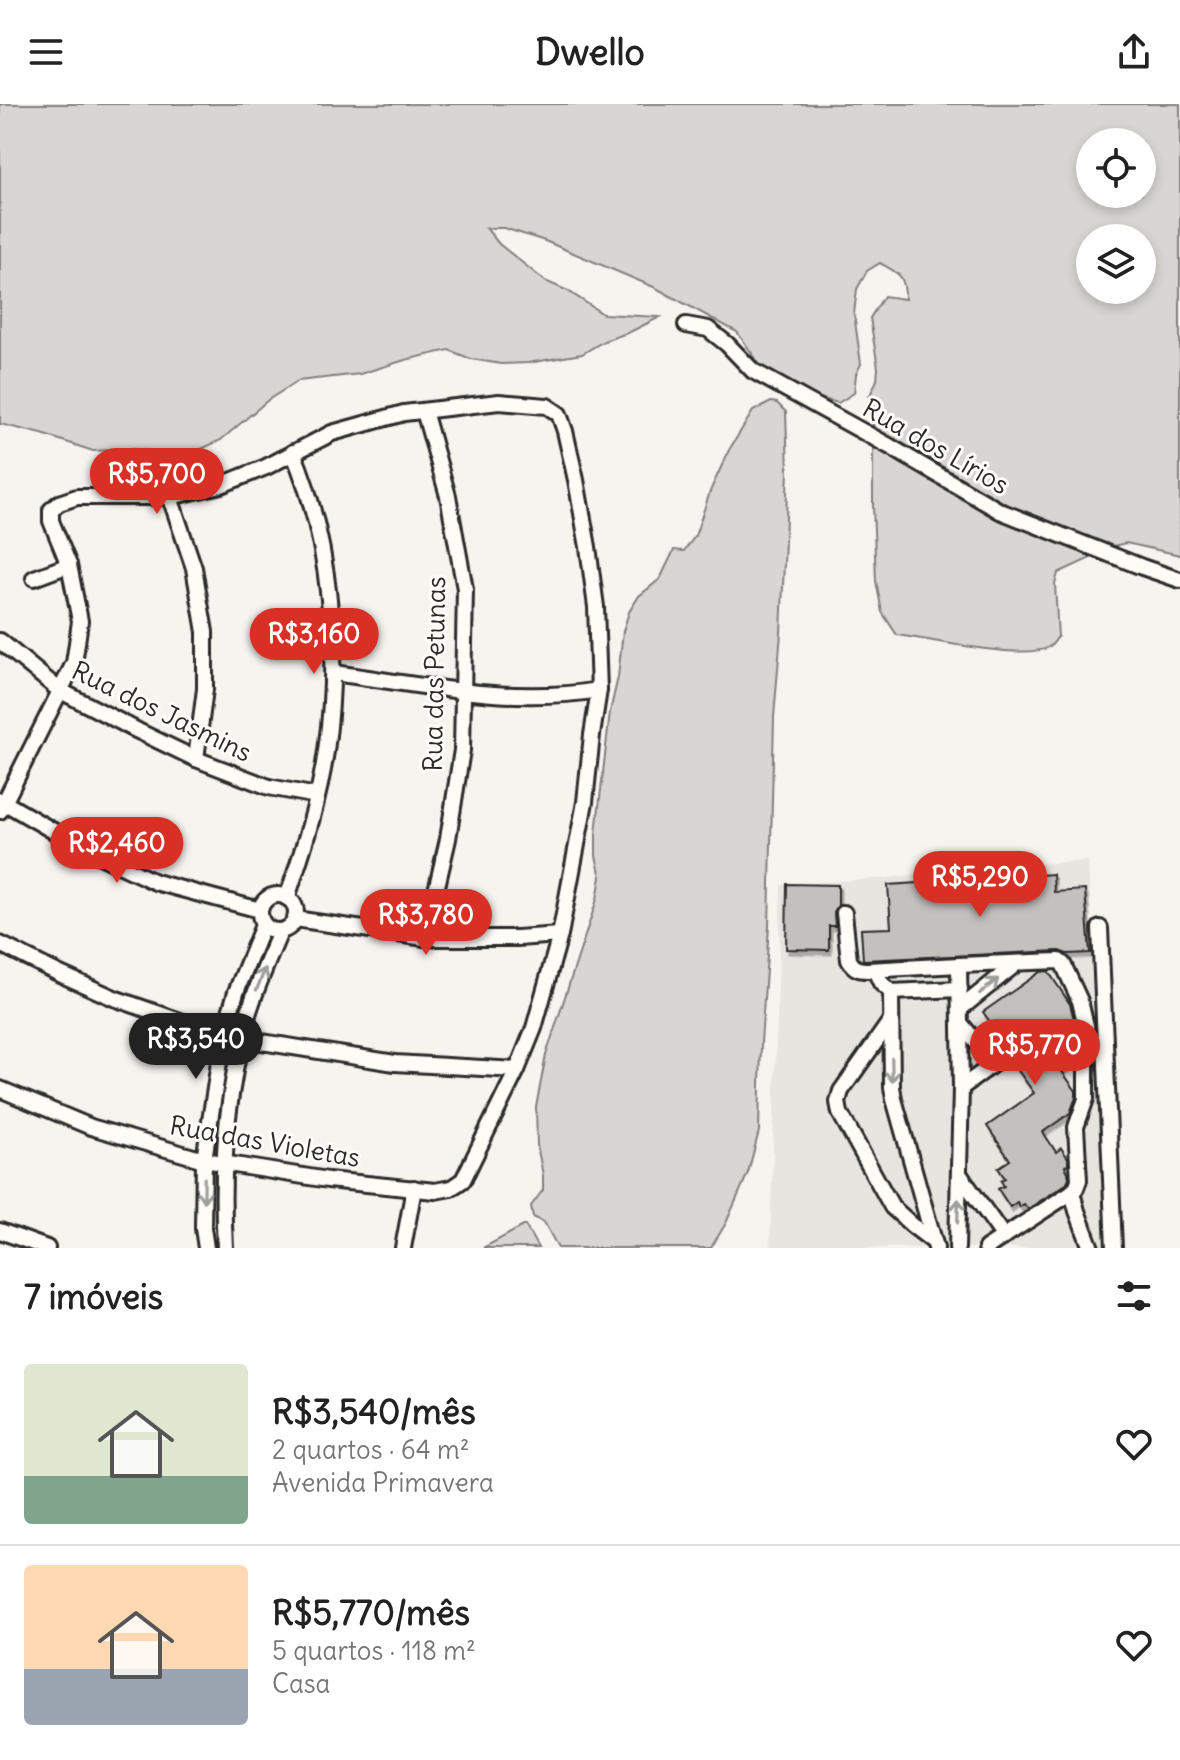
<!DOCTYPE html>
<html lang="pt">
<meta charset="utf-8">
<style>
body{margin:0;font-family:Delius,sans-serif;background:#f6f6f6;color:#222;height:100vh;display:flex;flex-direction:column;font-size:30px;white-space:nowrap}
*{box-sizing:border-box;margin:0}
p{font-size:26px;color:#767676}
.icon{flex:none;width:44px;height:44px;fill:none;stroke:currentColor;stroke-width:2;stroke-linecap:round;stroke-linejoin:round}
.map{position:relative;height:1144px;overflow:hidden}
.details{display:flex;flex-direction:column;background:#fff;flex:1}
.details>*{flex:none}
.controls{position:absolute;left:1076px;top:24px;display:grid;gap:16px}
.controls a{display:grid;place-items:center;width:80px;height:80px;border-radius:50%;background:#fff;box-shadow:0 4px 12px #0003;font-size:40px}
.price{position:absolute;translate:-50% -68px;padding:0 18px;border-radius:28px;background:#d93025;color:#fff;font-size:26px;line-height:52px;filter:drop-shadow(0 2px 4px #0008)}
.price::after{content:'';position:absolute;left:50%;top:48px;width:24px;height:18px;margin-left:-12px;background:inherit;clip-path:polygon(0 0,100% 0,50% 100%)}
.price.on{background:#222;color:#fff}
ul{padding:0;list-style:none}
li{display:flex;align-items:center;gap:24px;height:200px;padding:0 24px}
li+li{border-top:2px solid #e0e0e0}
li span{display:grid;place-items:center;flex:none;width:224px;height:160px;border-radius:8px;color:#555}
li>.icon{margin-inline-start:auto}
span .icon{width:96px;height:96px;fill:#fffc;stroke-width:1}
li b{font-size:34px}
h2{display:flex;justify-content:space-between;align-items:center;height:96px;padding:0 24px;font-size:34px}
header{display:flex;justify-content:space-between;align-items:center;height:104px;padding:0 24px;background:#fff;font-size:36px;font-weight:700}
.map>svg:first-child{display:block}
.built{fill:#e6e5e0}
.green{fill:#d7d6d2;stroke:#81807e;stroke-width:2;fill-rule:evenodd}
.building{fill:#c2c1be;stroke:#2b2b2b;stroke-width:2;filter:url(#shadow)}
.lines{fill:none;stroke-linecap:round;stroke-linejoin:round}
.minor-casing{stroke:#2b2b2b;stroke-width:20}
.minor{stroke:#fdfcf7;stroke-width:14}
.oneway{stroke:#9e9e9b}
.labels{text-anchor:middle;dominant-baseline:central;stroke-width:6;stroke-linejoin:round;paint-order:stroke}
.street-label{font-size:26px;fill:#2b2b2b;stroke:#fdfcf7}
</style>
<header><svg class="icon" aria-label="menu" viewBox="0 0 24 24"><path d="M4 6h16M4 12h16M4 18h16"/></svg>Dwello<svg class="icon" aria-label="share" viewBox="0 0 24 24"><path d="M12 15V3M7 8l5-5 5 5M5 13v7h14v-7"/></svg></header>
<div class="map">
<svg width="1180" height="1144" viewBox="0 0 1180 1144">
<defs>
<filter id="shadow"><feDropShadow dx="2.5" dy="4.5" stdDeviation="0" flood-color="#0004"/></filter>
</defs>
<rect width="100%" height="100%" fill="#f5f4ef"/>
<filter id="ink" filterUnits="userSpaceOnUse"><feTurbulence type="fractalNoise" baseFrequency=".0125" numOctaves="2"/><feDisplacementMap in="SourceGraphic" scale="16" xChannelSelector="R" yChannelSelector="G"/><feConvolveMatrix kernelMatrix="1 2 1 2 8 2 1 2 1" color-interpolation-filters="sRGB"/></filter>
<g filter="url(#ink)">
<path class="built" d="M1088,757L1107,1144H770L781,781L889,774L952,765Z"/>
<g class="green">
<path d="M0,0H1180V451L1126,439L1104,444L1093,453L1058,469L1055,480L1058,533C1055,536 1053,541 1049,543C1026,557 927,535 897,531L882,508L876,477L873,402V312L869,293L877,276L878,264L870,214L884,192L905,195C905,171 900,170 880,159L867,167L857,185L854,210L861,260L856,270L854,289L838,299L812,292L769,274L737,228L656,184L545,137L504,124H486L499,140L545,177L568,187L603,210L660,213L630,228L604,237L582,250L528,259L501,260L471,255L449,246L405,256L360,270L298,277L268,296L221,336L193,349L171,350L132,345L93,347L42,330L0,320ZM1090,38H1142V90H1090ZM1090,134H1142V186H1090Z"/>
<path d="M771,298L777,299L786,308L788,367L781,529L774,613L769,822L761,939L759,1027L748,1069L726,1119L711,1144H558L544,1118L533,1113L531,1102L543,1086V1071L537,1041L536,1003L546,951L597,795L601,773L596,752V729L610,608L618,573L623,527L629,508L639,492L660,475L674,446L684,447L695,432L711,385L729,346L753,307Z"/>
<path d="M525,1121L538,1144H483Z"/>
</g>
<g class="building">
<path d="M1053,770L1054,788L1085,786L1090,849L1067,850L1059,847L863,856L861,825L891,824L888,781Z"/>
<path d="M787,780L838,781V801L834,809L835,822H829V846L786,845Z"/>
<path d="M1048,867L1070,900L1076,923V946L1063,958L1067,963L1061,966L1076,987V993L1070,1009L1043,1028L1056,1048L1061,1044L1068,1054V1060L1065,1062L1068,1068L1069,1074L1066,1080L1028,1105L1024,1100L1020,1103L1017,1098L1010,1103L998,1085L1004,1082L1001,1077L1005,1074L998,1064L1010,1056L987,1022L1034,989L993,931L997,928L983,908L1040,868Z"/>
</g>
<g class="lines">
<defs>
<g id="minor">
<path d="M686,221L708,225L727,240L753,267L889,342L1000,407L1142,463L1180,476"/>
<path d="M424,307L448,392L465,485L462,646L448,735L425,834"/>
<path d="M170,393L194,464L205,528V585L196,655"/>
<path d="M34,474L69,461"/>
<path d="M0,537L59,586L138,627L196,655L269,683L317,692"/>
<path d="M334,569C421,581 511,601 599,586"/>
<path d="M0,696L81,743L155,778L260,806"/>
<path d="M0,707L74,559L77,539L80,517L69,461L51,417V406L59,399L77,393H170L221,381L266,363L332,329L404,309L499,298L547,302L559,310L565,327L576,376L588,443L596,503L599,586L592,631L585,698L560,831L534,924L517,966L463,1076L451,1084L435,1087L328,1076L204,1056L91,1023L0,985"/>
<circle cx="278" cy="809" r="18"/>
<path d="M287,794C303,746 319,697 326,647C340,550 331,439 293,348"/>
<path d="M844,809L849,856C854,865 859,866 868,866L959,861L961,984L957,1144"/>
<path d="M295,815L425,834H517L560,831"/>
<path d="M1100,824L1114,1144"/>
<path d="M0,840L60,870L114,894L223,932L395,959L517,966"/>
<path d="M959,861L1059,857L1063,860L1080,897L1086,922V995L1076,1023L1079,1076L1076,1084L1072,1088"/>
<path d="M875,866L881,879L891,888L892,983L894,995L936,1144"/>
<path d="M891,888L960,885"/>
<path d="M960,905L1017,859"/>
<path d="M891,916L841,987L838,998L840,1009L892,1103L913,1122L934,1138"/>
<path d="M961,920L993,958L992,961L961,984"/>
<path d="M960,1071L1004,1133"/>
<path d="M0,1127L47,1144"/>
<path d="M206,1144L203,1124L204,1056L223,932L236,888L263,821"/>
<path d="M225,1144C221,1072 225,1008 241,937C249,900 265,864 280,828"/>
<path d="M403,1144L414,1084"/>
<path d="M986,1144L1072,1088L1077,1107L1091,1144"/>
</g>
</defs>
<use href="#minor" class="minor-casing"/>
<use href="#minor" class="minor"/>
</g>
<defs><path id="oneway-shaft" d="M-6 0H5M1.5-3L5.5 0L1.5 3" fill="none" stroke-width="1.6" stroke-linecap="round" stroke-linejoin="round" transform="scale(2)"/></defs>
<g class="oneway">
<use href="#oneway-shaft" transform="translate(261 875) rotate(-68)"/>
<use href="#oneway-shaft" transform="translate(989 882) rotate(-39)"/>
<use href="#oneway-shaft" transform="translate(892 966) rotate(89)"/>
<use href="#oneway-shaft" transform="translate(204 1086) rotate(91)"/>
<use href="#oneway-shaft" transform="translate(958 1107) rotate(-88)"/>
</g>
</g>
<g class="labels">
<g class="street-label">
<text transform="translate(936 342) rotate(30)">Rua dos Lírios</text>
<text transform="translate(434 570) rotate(-89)">Rua das Petunas</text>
<text transform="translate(162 607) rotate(26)">Rua dos Jasmins</text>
<text transform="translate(265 1037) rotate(10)">Rua das Violetas</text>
</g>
</g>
</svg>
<div class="controls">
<a><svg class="icon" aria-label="locate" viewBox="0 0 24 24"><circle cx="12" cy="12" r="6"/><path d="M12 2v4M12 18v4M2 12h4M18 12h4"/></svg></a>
<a><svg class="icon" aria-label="layers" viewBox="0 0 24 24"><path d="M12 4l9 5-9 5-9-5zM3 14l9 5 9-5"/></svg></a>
</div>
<b class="price" style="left:157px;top:412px">R$5,700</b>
<b class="price" style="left:314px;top:572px">R$3,160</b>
<b class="price" style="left:117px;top:781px">R$2,460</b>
<b class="price" style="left:980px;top:815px">R$5,290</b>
<b class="price" style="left:426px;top:853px">R$3,780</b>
<b class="price on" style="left:196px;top:977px">R$3,540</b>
<b class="price" style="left:1035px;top:983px">R$5,770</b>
</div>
<section class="details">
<h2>7 imóveis<svg class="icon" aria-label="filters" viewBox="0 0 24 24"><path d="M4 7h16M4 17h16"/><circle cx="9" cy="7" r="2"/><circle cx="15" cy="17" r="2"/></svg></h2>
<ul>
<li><span style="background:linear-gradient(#dfe7d0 70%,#7fa58c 0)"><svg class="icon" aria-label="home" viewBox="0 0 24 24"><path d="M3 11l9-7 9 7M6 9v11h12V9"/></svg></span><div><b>R$3,540/mês</b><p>2 quartos · 64 m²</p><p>Avenida Primavera</p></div><svg class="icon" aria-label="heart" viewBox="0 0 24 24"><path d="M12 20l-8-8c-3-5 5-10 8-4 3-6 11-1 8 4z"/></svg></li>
<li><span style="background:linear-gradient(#ffd9b3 65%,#9aa5b1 0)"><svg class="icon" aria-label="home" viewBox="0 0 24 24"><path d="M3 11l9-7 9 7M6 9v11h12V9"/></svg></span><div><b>R$5,770/mês</b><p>5 quartos · 118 m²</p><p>Casa</p></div><svg class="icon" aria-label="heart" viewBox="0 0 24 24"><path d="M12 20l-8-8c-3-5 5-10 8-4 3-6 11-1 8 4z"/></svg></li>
</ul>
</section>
